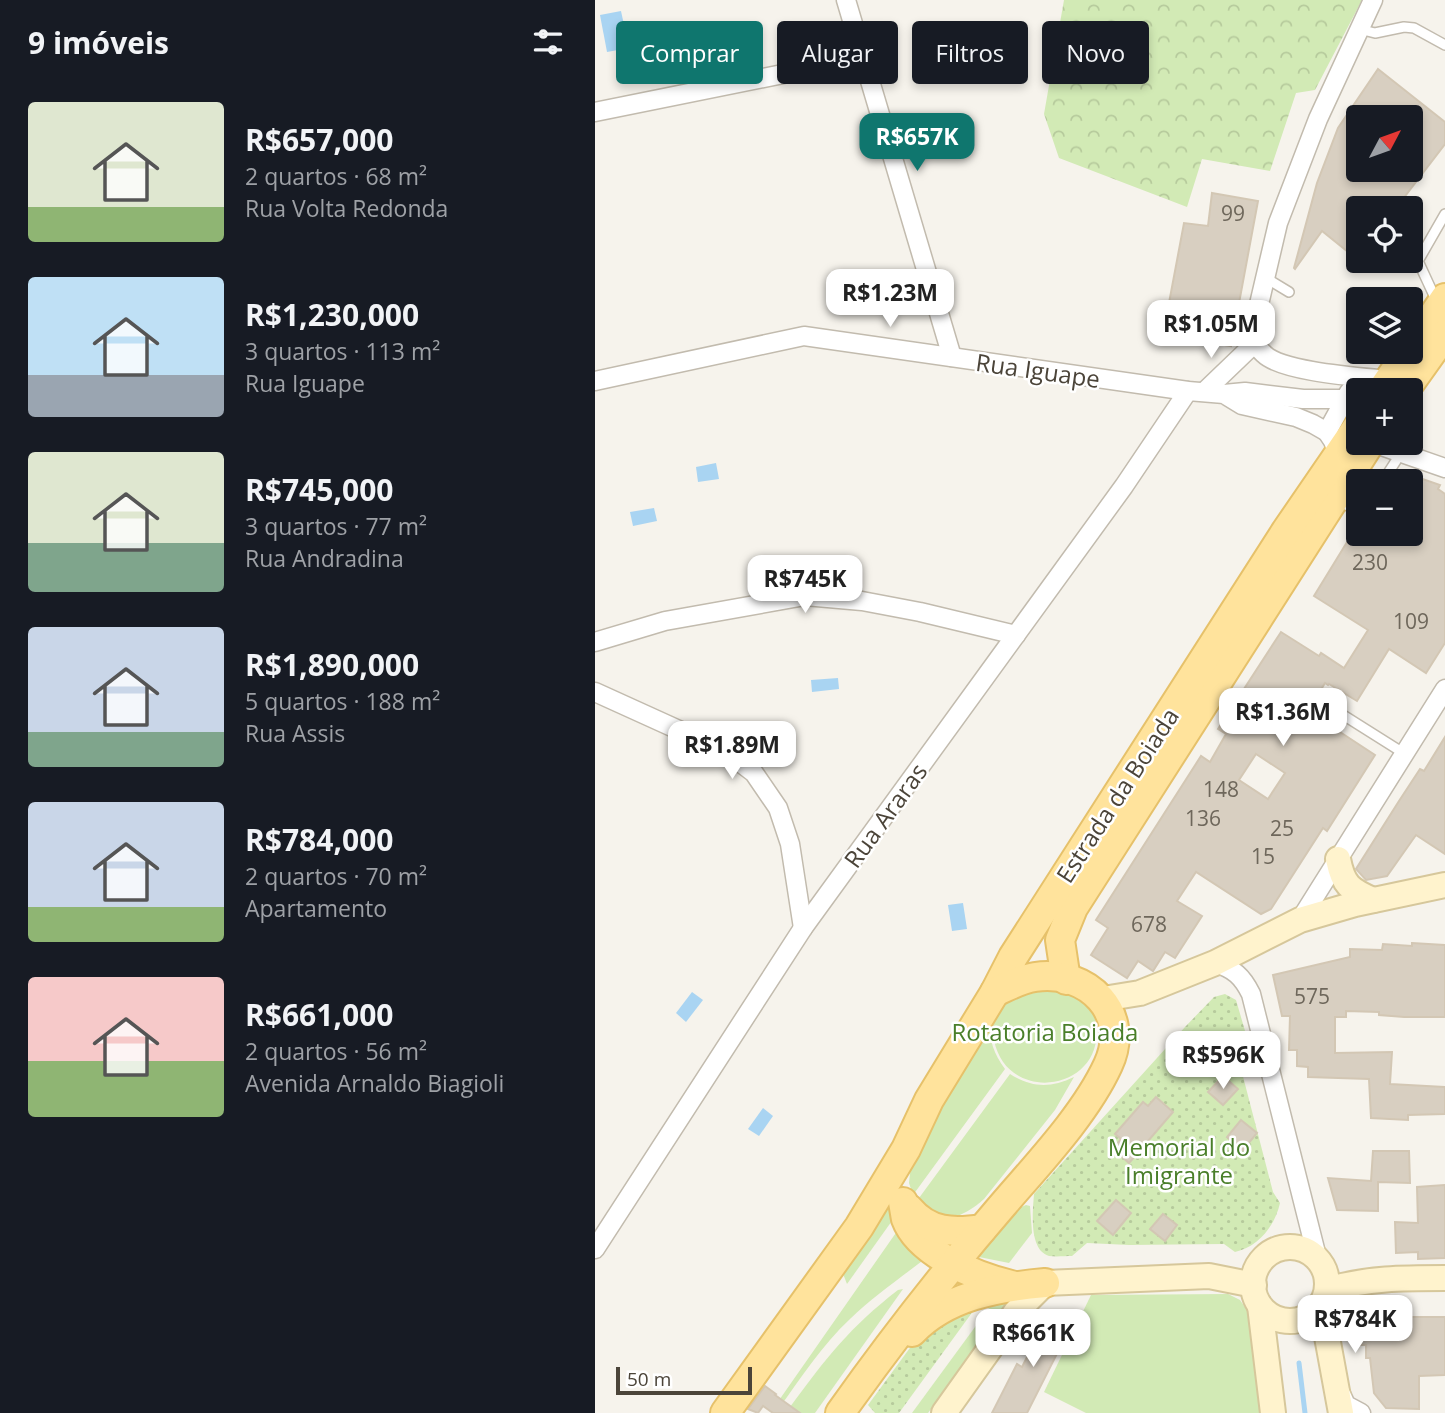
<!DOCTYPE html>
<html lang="pt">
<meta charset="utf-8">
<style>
body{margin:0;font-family:"Open Sans",sans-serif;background:#20242c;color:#f1f3f6;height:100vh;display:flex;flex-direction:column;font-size:26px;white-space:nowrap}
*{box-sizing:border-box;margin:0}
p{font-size:23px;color:#9ea1a6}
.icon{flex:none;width:38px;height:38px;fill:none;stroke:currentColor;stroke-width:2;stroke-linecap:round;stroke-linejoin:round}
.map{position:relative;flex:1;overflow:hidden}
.drawer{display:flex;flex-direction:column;background:#171b24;width:595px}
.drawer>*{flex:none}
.top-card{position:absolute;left:21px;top:21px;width:665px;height:63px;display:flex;gap:14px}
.needle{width:46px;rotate:49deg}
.controls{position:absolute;left:751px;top:105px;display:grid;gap:14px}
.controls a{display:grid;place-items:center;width:77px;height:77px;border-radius:7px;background:#171b24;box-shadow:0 4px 10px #0003;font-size:35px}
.scale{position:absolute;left:21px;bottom:18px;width:136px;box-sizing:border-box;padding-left:7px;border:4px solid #4b4439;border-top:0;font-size:19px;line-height:24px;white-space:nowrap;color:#4b4439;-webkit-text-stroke:5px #fff;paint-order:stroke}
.price{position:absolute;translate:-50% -60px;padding:0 16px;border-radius:14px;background:#fff;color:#222;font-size:23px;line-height:46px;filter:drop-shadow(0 2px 4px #0008)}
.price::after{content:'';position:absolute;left:50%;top:42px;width:21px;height:16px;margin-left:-10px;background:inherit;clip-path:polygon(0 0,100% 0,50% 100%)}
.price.active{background:#0f766e;color:#fff}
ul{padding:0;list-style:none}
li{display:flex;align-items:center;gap:21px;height:175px;padding:0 28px}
li span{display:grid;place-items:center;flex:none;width:196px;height:140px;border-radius:7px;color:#555}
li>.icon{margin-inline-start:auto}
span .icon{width:84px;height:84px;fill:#fffc;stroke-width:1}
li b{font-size:30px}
h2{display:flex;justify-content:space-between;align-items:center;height:84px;padding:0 28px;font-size:30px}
.pill{padding:0 24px;border-radius:7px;background:#171b24;box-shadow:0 4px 10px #0003;font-size:24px;line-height:63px}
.pill.active{background:#0f766e;color:#fff}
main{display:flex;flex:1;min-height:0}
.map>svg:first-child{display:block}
.green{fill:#d2eab5}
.forest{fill:url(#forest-crowns)}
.garden{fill:url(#garden-dots)}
.water{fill:#a9d4f2}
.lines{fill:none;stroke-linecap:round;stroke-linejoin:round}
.stream{stroke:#a9d4f2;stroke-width:5}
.building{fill:#d8cfc1;stroke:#d3c7b4;stroke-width:2;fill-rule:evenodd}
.service-casing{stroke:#c2bbae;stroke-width:12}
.minor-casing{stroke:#c2bbae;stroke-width:21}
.secondary-casing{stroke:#d6c79b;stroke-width:28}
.primary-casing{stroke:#e6c16a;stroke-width:32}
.service{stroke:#fff;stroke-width:9}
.minor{stroke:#fff;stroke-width:18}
.secondary{stroke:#fff3cd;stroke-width:24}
.primary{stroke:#ffe39c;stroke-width:28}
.labels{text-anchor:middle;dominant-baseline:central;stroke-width:5;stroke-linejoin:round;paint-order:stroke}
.number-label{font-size:21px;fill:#6e675b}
.street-label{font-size:24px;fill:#4b4439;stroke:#fff}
.park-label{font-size:24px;fill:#4a7f2a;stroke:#fff}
</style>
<main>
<section class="drawer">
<h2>9 imóveis<svg class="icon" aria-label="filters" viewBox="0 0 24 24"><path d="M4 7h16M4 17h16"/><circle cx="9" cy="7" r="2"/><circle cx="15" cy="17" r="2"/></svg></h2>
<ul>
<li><span style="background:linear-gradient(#dfe7d0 75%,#8fb573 0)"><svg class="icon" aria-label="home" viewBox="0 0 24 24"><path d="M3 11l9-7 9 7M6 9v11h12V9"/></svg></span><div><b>R$657,000</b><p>2 quartos · 68 m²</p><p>Rua Volta Redonda</p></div></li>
<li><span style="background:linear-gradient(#bfe0f5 70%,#9aa5b1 0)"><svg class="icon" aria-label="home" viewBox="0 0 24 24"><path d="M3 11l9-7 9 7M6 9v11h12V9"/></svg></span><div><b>R$1,230,000</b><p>3 quartos · 113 m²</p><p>Rua Iguape</p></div></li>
<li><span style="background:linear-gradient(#dfe7d0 65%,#7fa58c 0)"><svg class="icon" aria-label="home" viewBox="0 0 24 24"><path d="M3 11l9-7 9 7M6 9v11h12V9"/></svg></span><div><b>R$745,000</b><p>3 quartos · 77 m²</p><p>Rua Andradina</p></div></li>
<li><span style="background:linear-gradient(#c9d6e8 75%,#7fa58c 0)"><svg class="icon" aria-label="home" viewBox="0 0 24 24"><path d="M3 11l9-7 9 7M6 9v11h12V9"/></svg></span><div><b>R$1,890,000</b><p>5 quartos · 188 m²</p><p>Rua Assis</p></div></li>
<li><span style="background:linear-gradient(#c9d6e8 75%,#8fb573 0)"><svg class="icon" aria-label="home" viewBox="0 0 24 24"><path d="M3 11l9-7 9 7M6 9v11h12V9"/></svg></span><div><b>R$784,000</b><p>2 quartos · 70 m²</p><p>Apartamento</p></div></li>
<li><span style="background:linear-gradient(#f6c9c9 60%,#8fb573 0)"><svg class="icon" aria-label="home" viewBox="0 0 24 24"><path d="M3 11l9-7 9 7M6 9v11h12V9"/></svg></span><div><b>R$661,000</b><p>2 quartos · 56 m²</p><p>Avenida Arnaldo Biagioli</p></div></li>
</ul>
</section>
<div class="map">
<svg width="850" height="1413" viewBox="0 0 850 1413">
<defs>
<pattern id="forest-crowns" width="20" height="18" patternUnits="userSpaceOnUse" patternTransform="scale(1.75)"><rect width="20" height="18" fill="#d2eab5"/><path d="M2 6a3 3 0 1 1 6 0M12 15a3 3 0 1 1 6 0" fill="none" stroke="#b6ca9c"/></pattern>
<pattern id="garden-dots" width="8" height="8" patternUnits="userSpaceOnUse" patternTransform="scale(1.75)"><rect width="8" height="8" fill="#d2eab5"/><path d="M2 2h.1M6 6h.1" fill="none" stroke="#b6ca9c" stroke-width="1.8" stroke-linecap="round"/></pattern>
</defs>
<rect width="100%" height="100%" fill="#f6f3ec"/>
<g class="green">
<path d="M448,979C461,986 480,992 491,1001C497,1006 500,1018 501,1025C510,1091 412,1106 399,1040C392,1003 422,995 448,979Z"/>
<path d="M395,1022C394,1041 399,1054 410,1069L318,1195L314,1183L317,1154Z"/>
<path d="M415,1074C437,1088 456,1088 479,1077L460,1110L389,1199C378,1209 358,1223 342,1216C335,1212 329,1206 323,1201L324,1198Z"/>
<path d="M290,1186L299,1218L252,1284L245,1266Z"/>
<path d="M431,1205L435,1206L437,1233L414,1263L384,1257C392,1237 409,1213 431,1205Z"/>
<path d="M305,1227L335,1255C308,1276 280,1295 255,1319C227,1345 206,1378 184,1408L180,1406Z"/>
<path d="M308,1289L220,1413H205L195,1407C231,1358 255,1327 303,1290Z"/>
<path d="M633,1294L645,1300L654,1313L667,1413H491L449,1392L496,1295Z"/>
<path d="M418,1296L333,1413H317L402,1297Z"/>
</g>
<path class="forest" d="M469,0H767L720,90L701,93L675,171L607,159L592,207L464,158L449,114Z"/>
<g class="garden">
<path d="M630,994L641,1000L655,1048L644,1061L678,1192L685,1203C680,1226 663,1247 640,1252L629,1244L534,1245L492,1243L477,1256C470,1256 461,1257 454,1256C433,1250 438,1210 439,1194L590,1027L619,997Z"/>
<path d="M384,1303L304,1413H280L273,1405L320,1341Z"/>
</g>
<g class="water">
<path d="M26,11L34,48L12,52L5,15Z"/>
<path d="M121,463L124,479L103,482L101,467Z"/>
<path d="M59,508L62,521L38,526L35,512Z"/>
<path d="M243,678L244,689L217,692L216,680Z"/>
<path d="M368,903L372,929L357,931L353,905Z"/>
<path d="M97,992L108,1000L91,1022L81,1013Z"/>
<path d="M168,1108L178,1116L164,1136L153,1129Z"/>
</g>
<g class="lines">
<path class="stream" d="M704,1363L710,1413"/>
</g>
<g class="building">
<path d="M783,69L850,122V144L801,208H763V260L727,231L700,269L699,268L722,183L743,128ZM763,117H816V170H763Z"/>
<path d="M617,193L663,201L636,346L568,335L589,223L613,226Z"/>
<path d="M816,475L845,485L843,489L850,494V643L831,673L794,649L762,701L734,684L733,685L730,683L713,711L780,755L732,831L728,828L676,909L666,914L601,872L582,901L607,916L580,958L570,952L558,971L543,961L532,978L496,955L513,928L501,920L606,756L615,762L631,734L623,729L686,632L724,656L726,653L749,668L773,630L719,596L757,534H816ZM661,754L690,773L673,799L644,780Z"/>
<path d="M850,737V854L821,835L792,876L771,880L761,869L804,801L825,769L829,771Z"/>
<path d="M817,943L850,945V1017H809L784,1015V1012L751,1011V1017H740V1053L797,1052L795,1084L850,1087V1114L813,1115V1120L776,1118L774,1079L713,1077V1067L702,1066V1050H694L695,1016H687L678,975L755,957V949L787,950L788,944L817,946Z"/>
<path d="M628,1076L643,1089L628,1105L613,1092Z"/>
<path d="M561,1097L578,1112L534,1163L518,1149L526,1139L520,1134L548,1102L553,1106Z"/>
<path d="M646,1120L662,1133L648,1150L632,1137Z"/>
<path d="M778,1151H814L815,1183L783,1182V1211L742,1210L733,1178L776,1181Z"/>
<path d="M850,1185V1258L823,1259V1252L801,1253L800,1222L823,1223L822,1187Z"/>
<path d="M521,1200L536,1213L518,1235L502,1221Z"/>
<path d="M568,1214L582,1225L570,1241L555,1229Z"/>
<path d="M454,1314L476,1326L432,1413H397L422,1364L427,1367Z"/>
<path d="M765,1317H850V1375L824,1376V1409L791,1408L779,1393L775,1358H771V1345H766Z"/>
<path d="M170,1386L181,1394L180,1395L205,1413H178L168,1406L163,1413L153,1409Z"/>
</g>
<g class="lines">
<defs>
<g id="service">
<path d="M764,29L780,33L809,27L819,28L850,45"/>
<path d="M669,277L694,292"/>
<path d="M842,302L823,261L850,214"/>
<path d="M788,481L806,453"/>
<path d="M743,501L763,511"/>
<path d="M737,708L810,754"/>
</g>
<g id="minor">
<path d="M251,0L357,357"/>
<path d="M778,0L723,119L683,223L658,330C659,340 661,347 669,354C687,372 766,377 794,380"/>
<path d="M0,112L267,58"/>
<path d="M0,381L209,336L593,391L629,394L647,405L701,417L718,424L732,432L738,441L743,455"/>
<path d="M610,391L660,343"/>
<path d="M629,394L650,392L708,399H763"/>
<path d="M732,432L754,392"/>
<path d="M778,443L850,468"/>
<path d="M0,642L70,621L210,596L267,601L325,612L421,635"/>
<path d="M0,692L130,751L159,773L183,808L195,844L208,928"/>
<path d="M705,920L850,689"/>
<path d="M620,963C639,969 647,976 656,994L722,1257"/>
<path d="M0,1249L208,928L529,486L593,391"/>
<path d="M745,1392L751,1405L766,1413"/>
</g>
<g id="secondary">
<path d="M743,859C748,885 755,890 778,900"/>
<path d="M508,999L545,993L620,963L705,920L760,904L850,885"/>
<circle cx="695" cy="1284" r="37"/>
<path d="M732,1290C772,1278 809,1278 850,1278"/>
<path d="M726,1304L746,1413"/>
<path d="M665,1306L678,1413"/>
<path d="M349,1413L421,1312L450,1283L614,1276L659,1285"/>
</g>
<g id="primary">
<path d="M816,348L850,298"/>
<path d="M787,390L813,352"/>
<path d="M810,390L850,334"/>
<path d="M471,980L465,940L478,908L775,443"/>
<path d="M308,1202C309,1207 310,1214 311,1219C324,1254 382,1277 416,1285"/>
<path d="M314,1209C334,1233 358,1233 387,1229"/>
<path d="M317,1332C351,1296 403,1287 450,1283"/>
<path d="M130,1413L264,1227L311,1149L334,1100L400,992L418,957L691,531L763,426"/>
<path d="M245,1413C294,1344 346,1277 401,1213C438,1169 489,1117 513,1065C537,1014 493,969 440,977C426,979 413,986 400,992"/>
</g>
</defs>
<use href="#service" class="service-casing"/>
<use href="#minor" class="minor-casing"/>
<use href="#secondary" class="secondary-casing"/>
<use href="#primary" class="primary-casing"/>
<use href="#service" class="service"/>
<use href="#minor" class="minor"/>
<use href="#secondary" class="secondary"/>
<use href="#primary" class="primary"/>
</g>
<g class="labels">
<g class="number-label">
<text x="638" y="213">99</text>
<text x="775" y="562">230</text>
<text x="816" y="621">109</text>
<text x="626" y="789">148</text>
<text x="608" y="818">136</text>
<text x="687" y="828">25</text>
<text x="668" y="856">15</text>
<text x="554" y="924">678</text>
<text x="717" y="996">575</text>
</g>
<g class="street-label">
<text transform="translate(443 370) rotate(8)">Rua Iguape</text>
<text transform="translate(522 795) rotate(-57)">Estrada da Boiada</text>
<text transform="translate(290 815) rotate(-54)">Rua Araras</text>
</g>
<g class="park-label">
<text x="450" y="1031">Rotatoria Boiada</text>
<text x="584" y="1146">Memorial do<tspan x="584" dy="28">Imigrante</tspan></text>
</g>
</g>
</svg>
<div class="controls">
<a><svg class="needle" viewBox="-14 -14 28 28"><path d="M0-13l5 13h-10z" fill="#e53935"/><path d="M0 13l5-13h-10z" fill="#9ea1a6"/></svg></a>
<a><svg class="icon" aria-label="locate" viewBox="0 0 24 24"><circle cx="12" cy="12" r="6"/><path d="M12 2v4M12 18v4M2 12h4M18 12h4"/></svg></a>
<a><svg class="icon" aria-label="layers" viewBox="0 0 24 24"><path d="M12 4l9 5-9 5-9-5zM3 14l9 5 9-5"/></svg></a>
<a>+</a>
<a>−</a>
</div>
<div class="scale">50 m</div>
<b class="price active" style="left:322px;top:173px">R$657K</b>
<b class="price" style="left:295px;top:329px">R$1.23M</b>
<b class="price" style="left:616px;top:360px">R$1.05M</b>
<b class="price" style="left:210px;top:615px">R$745K</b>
<b class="price" style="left:688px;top:748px">R$1.36M</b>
<b class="price" style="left:137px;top:781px">R$1.89M</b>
<b class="price" style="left:628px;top:1091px">R$596K</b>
<b class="price" style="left:760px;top:1355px">R$784K</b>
<b class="price" style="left:438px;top:1369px">R$661K</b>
<div class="top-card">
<a class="pill active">Comprar</a>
<a class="pill">Alugar</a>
<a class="pill">Filtros</a>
<a class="pill">Novo</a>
</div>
</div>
</main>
